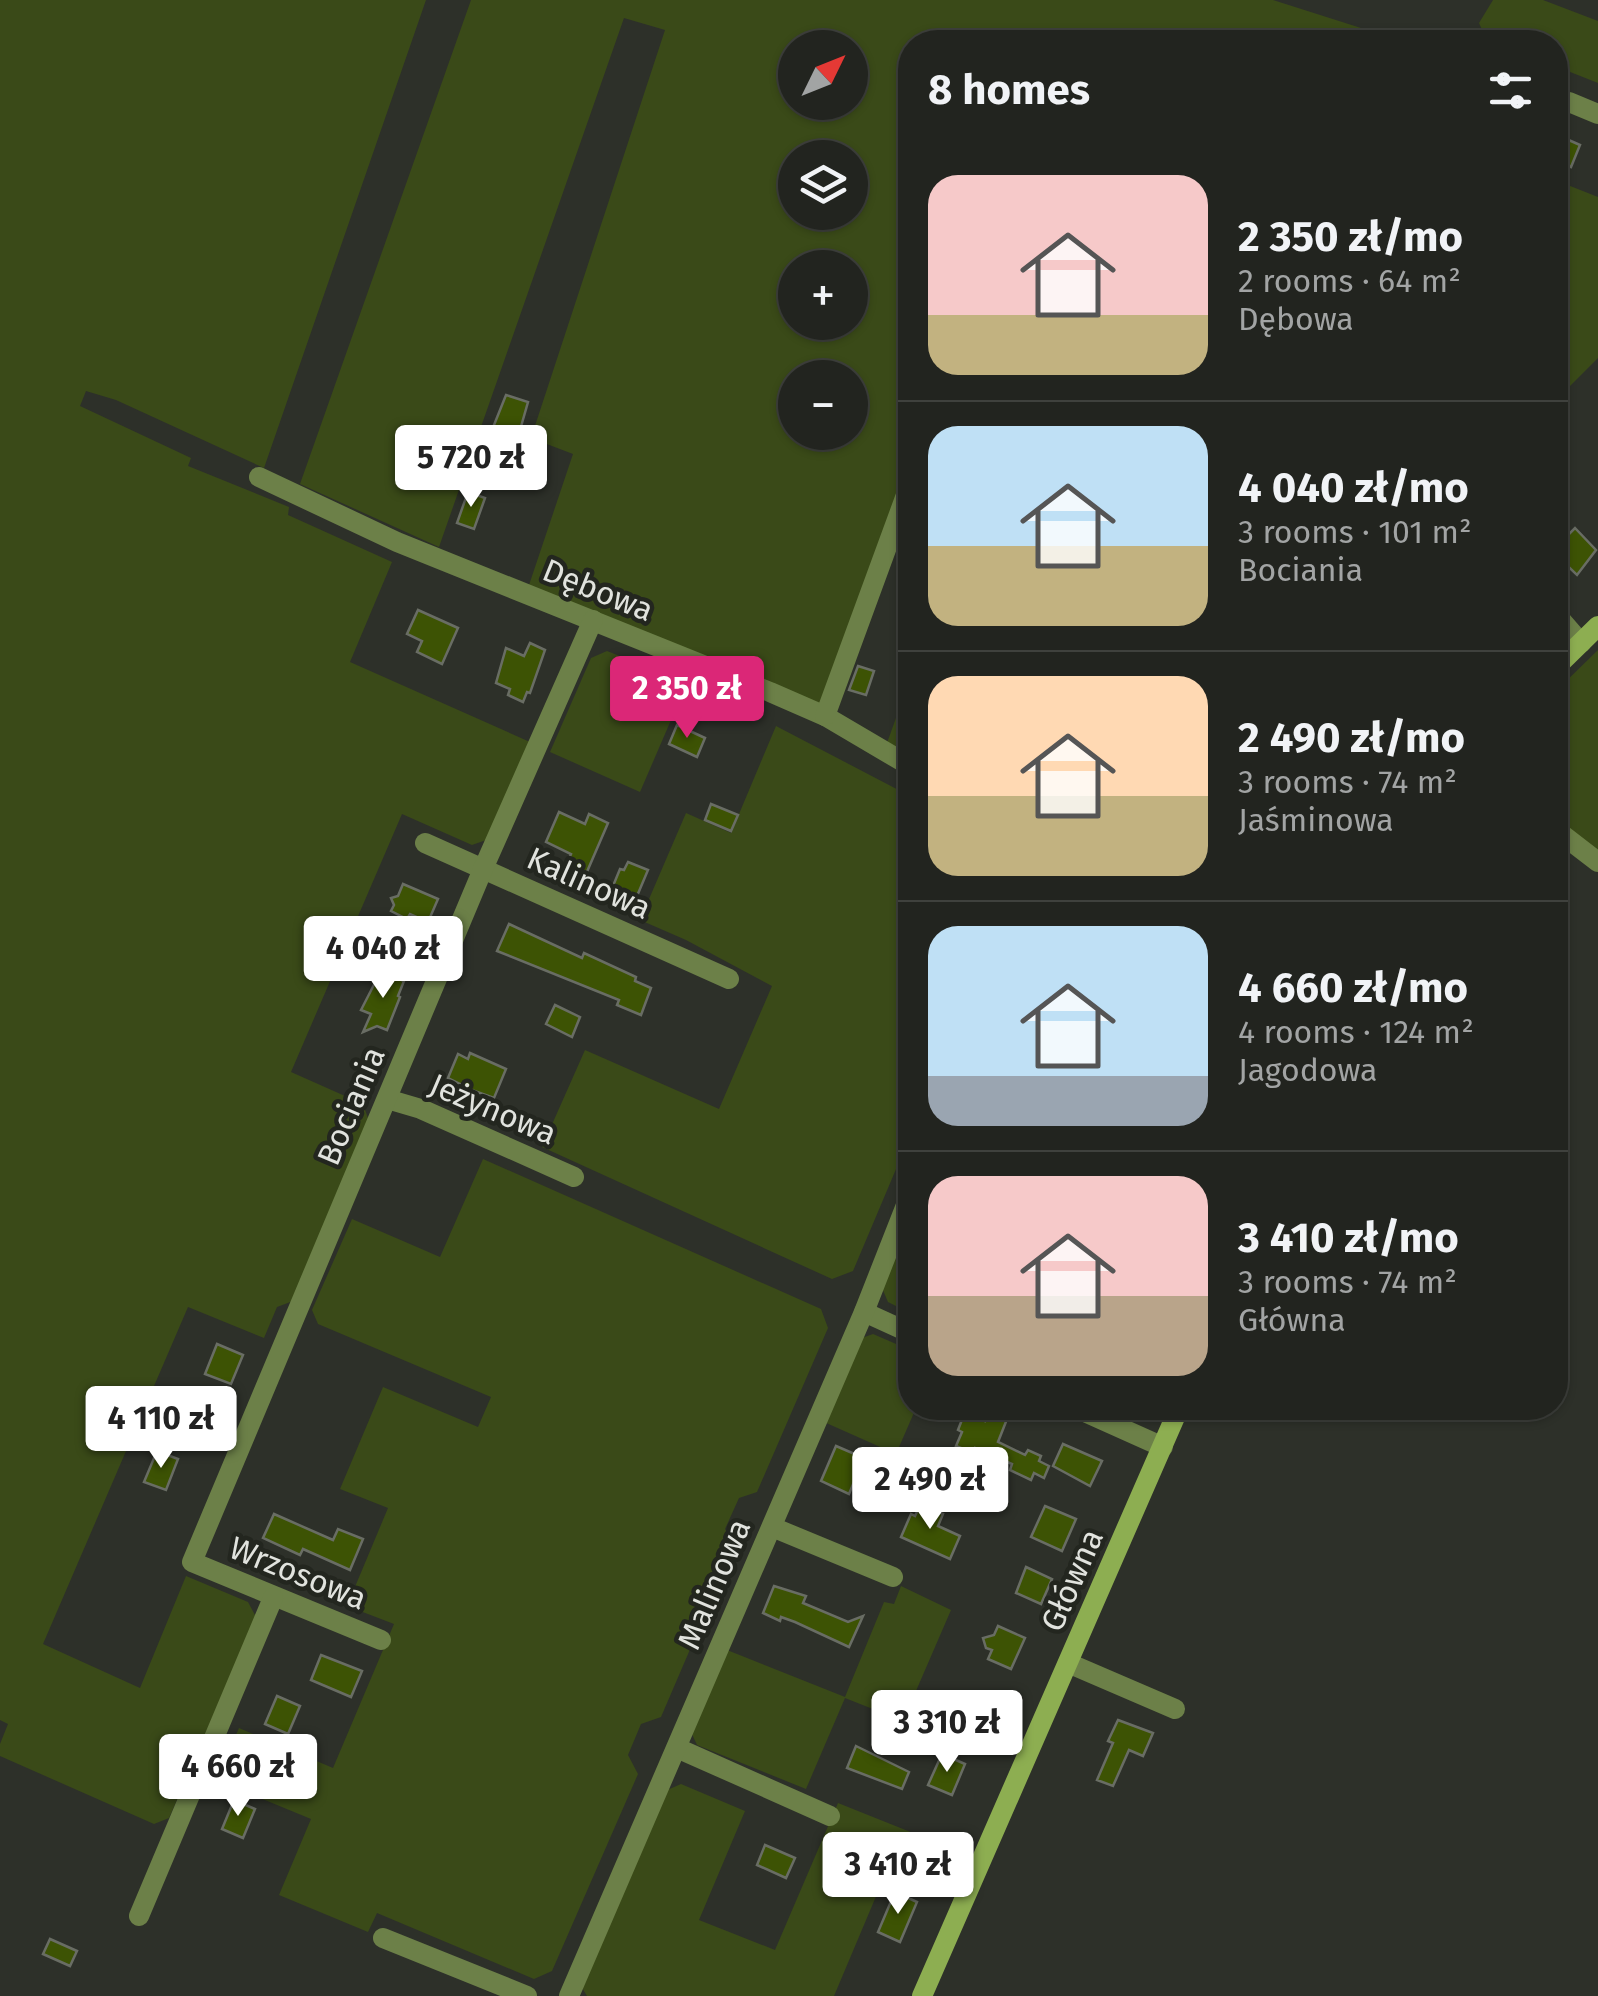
<!DOCTYPE html>
<meta charset="utf-8">
<style>
body{margin:0;font-family:"Fira Sans",sans-serif;background:#2a2c28;color:#f1f3f6;height:100vh;display:flex;flex-direction:column;font-size:38px;white-space:nowrap}
*{box-sizing:border-box;margin:0}
p{font-size:32px;color:#a2a4a4}
.icon{flex:none;width:55px;height:55px;fill:none;stroke:currentColor;stroke-width:2;stroke-linecap:round;stroke-linejoin:round}
.map{position:relative;flex:1;overflow:hidden}
.drawer{position:absolute;left:898px;top:30px;width:670px;height:1390px;display:flex;flex-direction:column;background:#22241f;border-radius:40px;box-shadow:0 2px 8px #0004,0 0 0 2px #3f413d}
.drawer>*{flex:none}
.needle{width:65px;rotate:47deg}
.buttons{position:absolute;left:778px;top:30px;display:grid;gap:20px}
.buttons a{display:grid;place-items:center;width:90px;height:90px;border-radius:50%;background:#22241f;box-shadow:0 2px 8px #0004,0 0 0 2px #3f413d;font-size:50px}
.price{position:absolute;translate:-50% -85px;padding:0 22px;border-radius:10px;background:#fff;color:#222;font-size:32px;line-height:65px;filter:drop-shadow(0 2px 5px #0008)}
.price::after{content:'';position:absolute;left:50%;top:60px;width:30px;height:22px;margin-left:-15px;background:inherit;clip-path:polygon(0 0,100% 0,50% 100%)}
.price.on{background:#db2777;color:#fff}
ul{padding:0;list-style:none}
li{display:flex;align-items:center;gap:30px;height:250px;padding:0 30px}
li+li{border-top:2px solid #3f413d}
li span{display:grid;place-items:center;flex:none;width:280px;height:200px;border-radius:30px;color:#555}
li>.icon{margin-inline-start:auto}
span .icon{width:120px;height:120px;fill:#fffc;stroke-width:1}
li b{font-size:42px}
h2{display:flex;justify-content:space-between;align-items:center;height:120px;padding:0 30px;font-size:42px}
.map>svg:first-child{display:block}
.green{fill:#3a4a18;fill-rule:evenodd}
.building{fill:#3d5304;stroke:#696d64;stroke-width:2.5}
.lines{fill:none;stroke-linecap:round;stroke-linejoin:round}
.street{stroke:#6c8048;stroke-width:20}
.secondary{stroke:#8dae51;stroke-width:20}
.labels{text-anchor:middle;dominant-baseline:central;stroke-width:9;stroke-linejoin:round;paint-order:stroke}
.street-label{font-size:32px;fill:#e1e3de;stroke:#23261f}
</style>
<div class="map">
<svg width="1598" height="1996" viewBox="0 0 1598 1996">
<rect width="100%" height="100%" fill="#2d3029"/>
<g class="green">
<path d="M0,0H426L264,468L116,400L86,391L80,406L191,458L188,466L289,507L288,515L392,562L350,662L530,742L489,839L472,845L402,814L291,1072L363,1104L369,1121L293,1301L277,1307L264,1338L188,1307L43,1644L140,1688L186,1576L248,1602L256,1617L169,1818L154,1824L0,1756V1744L8,1724L0,1720Z"/>
<path d="M471,0H1273L1405,42H910V456L824,707L529,585L573,454L531,438L665,30L624,18L439,547L300,484ZM795,48H850V102H795ZM795,158H850V212H795ZM795,268H850V322H795ZM795,378H850V432H795Z"/>
<path d="M1493,0H1543L1598,21V83L1555,66V42H1494L1486,39L1479,23Z"/>
<path d="M1555,180L1598,197V358L1555,401Z"/>
<path d="M1598,650V854L1555,820V692Z"/>
<path d="M607,651L687,683L640,792L550,752L591,658Z"/>
<path d="M910,679V756L887,743Z"/>
<path d="M776,726L910,796V1136L853,1271L832,1279L542,1147L585,1050L719,1109L772,986L686,940L640,920L686,813L731,833Z"/>
<path d="M483,1159L821,1309L828,1328L757,1492L739,1498L725,1529L734,1547L661,1717L641,1724L628,1755L638,1774L552,1971L534,1979L377,1913L368,1932L279,1895L311,1819L216,1780L239,1728L333,1768L394,1624L347,1606L388,1508L340,1489L383,1387L478,1427L491,1397L318,1324L312,1310L352,1219L440,1257Z"/>
<path d="M910,1223V1313L888,1302L882,1288Z"/>
<path d="M873,1334L910,1350V1408H916L896,1454L824,1422L859,1339Z"/>
<path d="M901,1586L951,1610L903,1721L845,1698L806,1789L697,1745L691,1732L727,1650L845,1697L884,1602L894,1604Z"/>
<path d="M681,1784L745,1811L699,1920L775,1950L838,1803L948,1847L936,1888L888,1868L834,1996H587L581,1986L665,1791Z"/>
</g>
<g class="building">
<path d="M1555,134L1580,145L1571,167L1555,160Z"/>
<path d="M506,395L528,402L516,444L490,435Z"/>
<path d="M468,492L485,498L474,529L457,523Z"/>
<path d="M1575,528L1596,550L1577,575L1555,554V548Z"/>
<path d="M418,610L458,628L442,664L417,652L422,641L407,634Z"/>
<path d="M530,643L545,650L530,693L527,692L523,702L508,695L510,689L496,683L506,648L524,656Z"/>
<path d="M858,666L874,671L866,695L849,690Z"/>
<path d="M677,725L705,738L697,757L669,744Z"/>
<path d="M711,804L738,815L731,831L705,820Z"/>
<path d="M559,812L585,824L589,814L608,823L586,874L566,865L571,854L546,842Z"/>
<path d="M628,862L648,870L637,896L613,886L620,869L624,870Z"/>
<path d="M403,884L438,899L428,922L410,914L407,919L391,911L394,905L391,898L398,896Z"/>
<path d="M509,924L582,958L584,953L636,977L635,981L651,988L641,1015L617,1005L619,1000L497,951Z"/>
<path d="M381,971L404,981L398,996L400,997L387,1030L377,1026L363,1032L371,1014L361,1010Z"/>
<path d="M555,1005L580,1017L572,1037L546,1024Z"/>
<path d="M470,1053L506,1069L494,1098L472,1090L467,1092L464,1086L448,1078L458,1054L468,1059Z"/>
<path d="M217,1344L243,1355L231,1384L205,1374Z"/>
<path d="M991,1408L1009,1414L998,1442L1025,1455L1028,1450L1041,1456L1039,1461L1049,1466L1044,1478L1034,1473L1031,1480L1010,1470L1012,1464L975,1448L973,1453L956,1446L962,1432L958,1430L965,1412L985,1421Z"/>
<path d="M1063,1444L1102,1461L1090,1486L1053,1466Z"/>
<path d="M836,1446L871,1461L861,1485L854,1482L849,1494L821,1481Z"/>
<path d="M157,1451L178,1459L166,1490L144,1482Z"/>
<path d="M921,1504L943,1514L938,1526L960,1536L950,1559L901,1537L911,1514L915,1516Z"/>
<path d="M1045,1506L1076,1519L1062,1551L1031,1537Z"/>
<path d="M274,1514L333,1540L338,1529L363,1539L350,1570L303,1549L300,1555L263,1538Z"/>
<path d="M1026,1567L1052,1579L1041,1604L1016,1593Z"/>
<path d="M774,1586L806,1596L803,1603L848,1622L863,1616L849,1647L795,1622L781,1617L780,1621L763,1613Z"/>
<path d="M998,1626L1025,1638L1011,1669L988,1659L992,1650L986,1648L983,1638L994,1635Z"/>
<path d="M321,1655L362,1671L351,1697L311,1680Z"/>
<path d="M969,1693L990,1702L976,1738L953,1727Z"/>
<path d="M277,1696L300,1706L288,1734L265,1724Z"/>
<path d="M1118,1720L1153,1733L1143,1756L1129,1750L1113,1786L1097,1780L1113,1743L1108,1741Z"/>
<path d="M856,1746L909,1772L902,1789L847,1768Z"/>
<path d="M942,1754L965,1764L952,1795L928,1785Z"/>
<path d="M234,1800L255,1809L243,1838L222,1829Z"/>
<path d="M765,1845L795,1858L786,1878L757,1865Z"/>
<path d="M895,1892L917,1902L900,1942L878,1932Z"/>
<path d="M50,1939L77,1951L70,1966L43,1954Z"/>
</g>
<g class="lines">
<g class="street">
<path d="M1569,102L1598,114"/>
<path d="M259,477L397,542L770,692L825,716L910,766"/>
<path d="M1555,613L1581,643"/>
<path d="M825,716L906,495"/>
<path d="M1555,829L1598,862"/>
<path d="M425,843L729,979"/>
<path d="M387,1099L421,1109L574,1177"/>
<path d="M864,1312L910,1333"/>
<path d="M1076,1408L1163,1447"/>
<path d="M772,1527L893,1577"/>
<path d="M381,1640L192,1562L483,869L593,620"/>
<path d="M1068,1663L1175,1709"/>
<path d="M677,1748L830,1816"/>
<path d="M139,1916L273,1598"/>
<path d="M383,1938L527,1996"/>
<path d="M569,1996L864,1312L910,1195"/>
</g>
<g class="secondary">
<path d="M1555,668L1598,626"/>
<path d="M922,1996L1179,1408"/>
</g>
</g>
<g class="labels">
<g class="street-label">
<text transform="translate(598 590) rotate(22)">Dębowa</text>
<text transform="translate(589 883) rotate(24)">Kalinowa</text>
<text transform="translate(351 1106) rotate(-67)">Bociania</text>
<text transform="translate(493 1109) rotate(23)">Jeżynowa</text>
<text transform="translate(298 1573) rotate(22)">Wrzosowa</text>
<text transform="translate(1072 1580) rotate(-66)">Główna</text>
<text transform="translate(714 1584) rotate(-67)">Malinowa</text>
</g>
</g>
</svg>
<div class="buttons">
<a><svg class="needle" viewBox="-14 -14 28 28"><path d="M0-13l5 13h-10z" fill="#e53935"/><path d="M0 13l5-13h-10z" fill="#a2a4a4"/></svg></a>
<a><svg class="icon" aria-label="layers" viewBox="0 0 24 24"><path d="M12 4l9 5-9 5-9-5zM3 14l9 5 9-5"/></svg></a>
<a>+</a>
<a>−</a>
</div>
<b class="price" style="left:471px;top:510px">5 720 zł</b>
<b class="price on" style="left:687px;top:741px">2 350 zł</b>
<b class="price" style="left:383px;top:1001px">4 040 zł</b>
<b class="price" style="left:161px;top:1471px">4 110 zł</b>
<b class="price" style="left:930px;top:1532px">2 490 zł</b>
<b class="price" style="left:947px;top:1775px">3 310 zł</b>
<b class="price" style="left:238px;top:1819px">4 660 zł</b>
<b class="price" style="left:898px;top:1917px">3 410 zł</b>
<section class="drawer">
<h2>8 homes<svg class="icon" aria-label="filters" viewBox="0 0 24 24"><path d="M4 7h16M4 17h16"/><circle cx="9" cy="7" r="2"/><circle cx="15" cy="17" r="2"/></svg></h2>
<ul>
<li><span style="background:linear-gradient(#f6c9c9 70%,#c2b280 0)"><svg class="icon" aria-label="home" viewBox="0 0 24 24"><path d="M3 11l9-7 9 7M6 9v11h12V9"/></svg></span><div><b>2 350 zł/mo</b><p>2 rooms · 64 m²</p><p>Dębowa</p></div></li>
<li><span style="background:linear-gradient(#bfe0f5 60%,#c2b280 0)"><svg class="icon" aria-label="home" viewBox="0 0 24 24"><path d="M3 11l9-7 9 7M6 9v11h12V9"/></svg></span><div><b>4 040 zł/mo</b><p>3 rooms · 101 m²</p><p>Bociania</p></div></li>
<li><span style="background:linear-gradient(#ffd9b3 60%,#c2b280 0)"><svg class="icon" aria-label="home" viewBox="0 0 24 24"><path d="M3 11l9-7 9 7M6 9v11h12V9"/></svg></span><div><b>2 490 zł/mo</b><p>3 rooms · 74 m²</p><p>Jaśminowa</p></div></li>
<li><span style="background:linear-gradient(#bfe0f5 75%,#9aa5b1 0)"><svg class="icon" aria-label="home" viewBox="0 0 24 24"><path d="M3 11l9-7 9 7M6 9v11h12V9"/></svg></span><div><b>4 660 zł/mo</b><p>4 rooms · 124 m²</p><p>Jagodowa</p></div></li>
<li><span style="background:linear-gradient(#f6c9c9 60%,#b9a48a 0)"><svg class="icon" aria-label="home" viewBox="0 0 24 24"><path d="M3 11l9-7 9 7M6 9v11h12V9"/></svg></span><div><b>3 410 zł/mo</b><p>3 rooms · 74 m²</p><p>Główna</p></div></li>
</ul>
</section>
</div>
